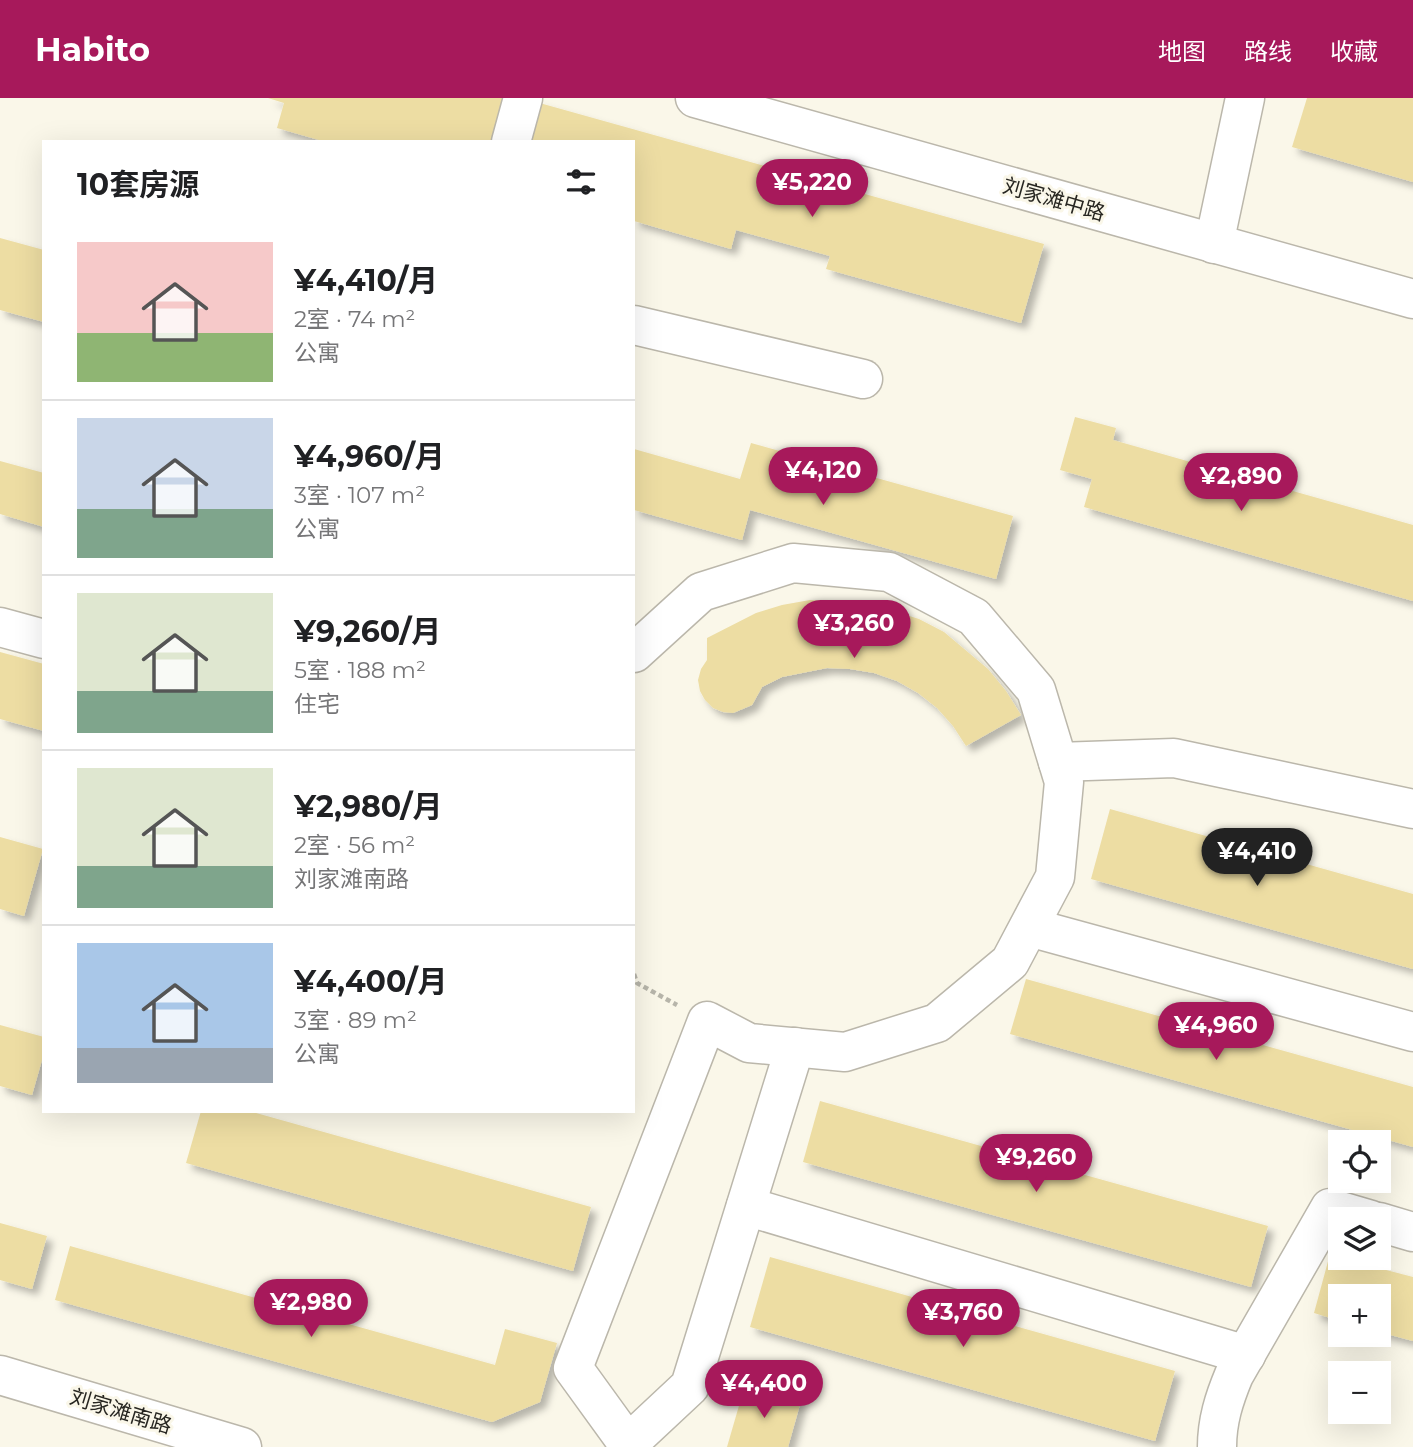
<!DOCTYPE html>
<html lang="zh">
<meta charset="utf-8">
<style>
body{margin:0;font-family:Montserrat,"Noto Sans SC",sans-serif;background:#f6f6f6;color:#202124;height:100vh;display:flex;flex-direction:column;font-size:26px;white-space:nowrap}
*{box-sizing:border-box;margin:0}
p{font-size:23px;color:#757577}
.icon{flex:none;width:38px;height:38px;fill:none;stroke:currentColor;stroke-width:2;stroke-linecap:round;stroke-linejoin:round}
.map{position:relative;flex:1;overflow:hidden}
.sheet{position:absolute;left:42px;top:42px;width:593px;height:973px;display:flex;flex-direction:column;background:#fff;border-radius:0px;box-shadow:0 7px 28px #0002}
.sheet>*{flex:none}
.tools{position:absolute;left:1328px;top:1032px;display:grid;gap:14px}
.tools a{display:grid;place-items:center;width:63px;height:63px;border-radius:0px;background:#fff;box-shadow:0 7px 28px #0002;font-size:35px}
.price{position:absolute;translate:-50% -60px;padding:0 16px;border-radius:24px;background:#a7195b;color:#fff;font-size:23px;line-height:46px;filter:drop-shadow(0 2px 4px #0008)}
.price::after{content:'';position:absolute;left:50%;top:42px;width:21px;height:16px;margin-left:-10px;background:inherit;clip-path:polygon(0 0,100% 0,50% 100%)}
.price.current{background:#222;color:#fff}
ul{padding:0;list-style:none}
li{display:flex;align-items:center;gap:21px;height:175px;padding:0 35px}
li+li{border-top:2px solid #e0e0e0}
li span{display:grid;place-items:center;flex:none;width:196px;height:140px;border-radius:0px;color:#555}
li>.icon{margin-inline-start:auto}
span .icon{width:84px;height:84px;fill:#fffc;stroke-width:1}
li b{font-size:30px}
h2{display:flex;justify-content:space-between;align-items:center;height:84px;padding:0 35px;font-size:30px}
header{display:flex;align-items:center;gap:42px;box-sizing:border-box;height:98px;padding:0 35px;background:#a7195b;color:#fff}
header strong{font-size:33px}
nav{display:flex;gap:38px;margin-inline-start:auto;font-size:24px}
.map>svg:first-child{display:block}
.building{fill:#eddda3;filter:url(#shadow)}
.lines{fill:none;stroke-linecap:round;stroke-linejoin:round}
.minor-casing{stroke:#bbb7ab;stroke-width:41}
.path{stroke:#b7b5aa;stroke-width:4.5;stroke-dasharray:5 3.5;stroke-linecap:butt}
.minor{stroke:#fff;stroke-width:38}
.labels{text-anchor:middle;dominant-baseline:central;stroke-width:6;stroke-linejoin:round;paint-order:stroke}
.street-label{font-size:21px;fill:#272621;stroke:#faf7e9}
</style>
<header>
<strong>Habito</strong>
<nav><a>地图</a><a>路线</a><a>收藏</a></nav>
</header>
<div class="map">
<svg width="1413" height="1349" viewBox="0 0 1413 1349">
<defs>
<filter id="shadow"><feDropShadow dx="6" dy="6" stdDeviation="3.5" flood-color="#0004"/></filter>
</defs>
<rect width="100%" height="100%" fill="#faf7e9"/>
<g class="building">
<path d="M268,0H508L494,44H326L277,30L284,5Z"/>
<path d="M1307,0H1413V84L1292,49Z"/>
<path d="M536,4L1044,146L1021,225L826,171L830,158L736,132L731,151L634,123V44H524Z"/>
<path d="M0,140L44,152V224L0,212Z"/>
<path d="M1075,319L1116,330L1113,342L1413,427V503L1084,409L1092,381L1060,372Z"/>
<path d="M751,345L1013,418L996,481L750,412L742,442L634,412V351L740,381Z"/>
<path d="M0,363L44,375V429L0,416Z"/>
<path d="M810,502L865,504L919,521L944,534L988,571L1006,593L1021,617L966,648L953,628L937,610L918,595L897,583L874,575L850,571L827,570L782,579L762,589L752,607L733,615L723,614L713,610L705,602L700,593L698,582L701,571L707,562V540L756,515L782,507Z"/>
<path d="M0,554L44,566V633L0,621Z"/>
<path d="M1110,711L1413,796V871L1091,781Z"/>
<path d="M0,739L43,751L24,818L0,811Z"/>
<path d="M1026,881L1413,989V1049L1010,936Z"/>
<path d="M0,927L44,939V955L32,997L0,988Z"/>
<path d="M820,1003L1268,1128L1251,1189L803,1064Z"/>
<path d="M201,1013H249L591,1109L573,1173L186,1065Z"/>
<path d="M0,1125L47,1138L32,1191L0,1182Z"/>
<path d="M70,1148L495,1267L505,1231L557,1245L540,1304L492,1324L55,1202Z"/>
<path d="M1330,1156L1340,1160L1413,1179V1243L1379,1234V1199H1340V1223L1314,1215Z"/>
<path d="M770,1159L1175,1273L1155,1343L750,1229Z"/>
<path d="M745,1287L801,1303L788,1349H727Z"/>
</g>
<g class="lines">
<defs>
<g id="minor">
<path d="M695,0L1413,201"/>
<path d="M511,44L523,0"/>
<path d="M1214,146L1245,0"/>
<path d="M634,227L863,281"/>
<path d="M0,529L44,541"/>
<path d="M1058,664L1174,660L1413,711"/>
<path d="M1029,829L1413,934"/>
<path d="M746,1108L1246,1257"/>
<path d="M1379,1124L1413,1134"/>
<path d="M0,1277L242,1349"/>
<path d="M628,1346L690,1288L795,949"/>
<path d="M627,1349L628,1346L573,1270L707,923L749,945L845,954L937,925L1010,864L1055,779L1064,684L1036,592L974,519L889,474L793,465L701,494L634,555"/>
<path d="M1217,1349C1217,1323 1224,1301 1234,1277L1330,1110L1371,1122"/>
</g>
</defs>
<use href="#minor" class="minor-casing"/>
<path class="path" d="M634,876L637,885L677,907"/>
<use href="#minor" class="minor"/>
</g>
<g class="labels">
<g class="street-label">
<text transform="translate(1054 101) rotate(16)">刘家滩中路</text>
<text transform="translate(121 1313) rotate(17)">刘家滩南路</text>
</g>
</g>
</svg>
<div class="tools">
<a><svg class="icon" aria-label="locate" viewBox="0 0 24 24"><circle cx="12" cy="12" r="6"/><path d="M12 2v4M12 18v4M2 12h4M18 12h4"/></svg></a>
<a><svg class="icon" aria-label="layers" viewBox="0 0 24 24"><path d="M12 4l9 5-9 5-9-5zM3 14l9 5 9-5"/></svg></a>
<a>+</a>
<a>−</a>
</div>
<b class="price" style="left:812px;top:121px">¥5,220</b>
<b class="price" style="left:823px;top:409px">¥4,120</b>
<b class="price" style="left:1241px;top:415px">¥2,890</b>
<b class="price" style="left:854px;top:562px">¥3,260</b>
<b class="price current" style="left:1257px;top:790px">¥4,410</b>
<b class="price" style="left:1216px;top:964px">¥4,960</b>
<b class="price" style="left:1036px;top:1096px">¥9,260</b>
<b class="price" style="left:311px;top:1241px">¥2,980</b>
<b class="price" style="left:963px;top:1251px">¥3,760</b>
<b class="price" style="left:764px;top:1322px">¥4,400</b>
<section class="sheet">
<h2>10套房源<svg class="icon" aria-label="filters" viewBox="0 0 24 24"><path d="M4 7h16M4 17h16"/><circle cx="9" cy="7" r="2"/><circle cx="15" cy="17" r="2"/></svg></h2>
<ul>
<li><span style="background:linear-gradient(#f6c9c9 65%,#8fb573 0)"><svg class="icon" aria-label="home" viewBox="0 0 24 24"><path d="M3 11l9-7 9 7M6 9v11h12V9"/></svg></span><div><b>¥4,410/月</b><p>2室 · 74 m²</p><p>公寓</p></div></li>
<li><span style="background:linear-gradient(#c9d6e8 65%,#7fa58c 0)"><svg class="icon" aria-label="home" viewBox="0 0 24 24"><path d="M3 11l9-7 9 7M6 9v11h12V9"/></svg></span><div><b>¥4,960/月</b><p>3室 · 107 m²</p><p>公寓</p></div></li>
<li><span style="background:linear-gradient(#dfe7d0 70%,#7fa58c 0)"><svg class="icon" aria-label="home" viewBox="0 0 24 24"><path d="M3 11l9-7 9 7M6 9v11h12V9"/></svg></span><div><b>¥9,260/月</b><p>5室 · 188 m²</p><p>住宅</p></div></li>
<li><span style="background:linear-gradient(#dfe7d0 70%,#7fa58c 0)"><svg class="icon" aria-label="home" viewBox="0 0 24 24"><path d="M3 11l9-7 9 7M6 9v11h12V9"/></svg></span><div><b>¥2,980/月</b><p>2室 · 56 m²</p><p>刘家滩南路</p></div></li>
<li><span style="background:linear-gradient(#a9c7e8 75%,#9aa5b1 0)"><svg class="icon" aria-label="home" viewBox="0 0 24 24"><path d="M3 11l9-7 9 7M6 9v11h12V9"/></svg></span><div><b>¥4,400/月</b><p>3室 · 89 m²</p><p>公寓</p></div></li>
</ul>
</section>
</div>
